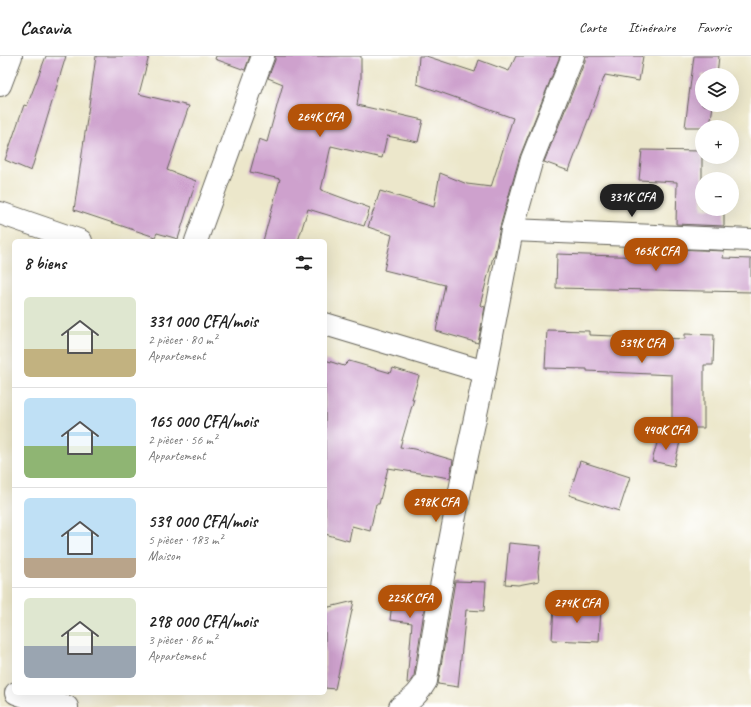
<!DOCTYPE html>
<html lang="fr">
<meta charset="utf-8">
<style>
body{margin:0;font-family:Caveat,sans-serif;background:#f6f6f6;color:#222;height:100vh;display:flex;flex-direction:column;font-size:15px;white-space:nowrap}
*{box-sizing:border-box;margin:0}
p{font-size:13px;color:#767676}
.icon{flex:none;width:22px;height:22px;fill:none;stroke:currentColor;stroke-width:2;stroke-linecap:round;stroke-linejoin:round}
.map{position:relative;flex:1;overflow:hidden}
.panel{position:absolute;left:12px;top:183px;width:315px;height:456px;display:flex;flex-direction:column;background:#fff;border-radius:6px;box-shadow:0 4px 16px #0002}
.panel>*{flex:none}
.controls{position:absolute;left:695px;top:12px;display:grid;gap:8px}
.controls a{display:grid;place-items:center;width:44px;height:44px;border-radius:50%;background:#fff;box-shadow:0 4px 16px #0002;font-size:20px}
.price{position:absolute;translate:-50% -34px;padding:0 9px;border-radius:14px;background:#b45309;color:#fff;font-size:13px;line-height:26px;filter:drop-shadow(0 1px 2px #0008)}
.price::after{content:'';position:absolute;left:50%;top:24px;width:12px;height:9px;margin-left:-6px;background:inherit;clip-path:polygon(0 0,100% 0,50% 100%)}
.price.selected{background:#222;color:#fff}
ul{padding:0;list-style:none}
li{display:flex;align-items:center;gap:12px;height:100px;padding:0 12px}
li+li{border-top:1px solid #e0e0e0}
li span{display:grid;place-items:center;flex:none;width:112px;height:80px;border-radius:6px;color:#555}
li>.icon{margin-inline-start:auto}
span .icon{width:48px;height:48px;fill:#fffc;stroke-width:1}
li b{font-size:17px}
h2{display:flex;justify-content:space-between;align-items:center;height:48px;padding:0 12px;font-size:17px}
header{display:flex;align-items:center;gap:24px;box-sizing:border-box;height:56px;padding:0 20px;background:#fff;border-bottom:1px solid #e0e0e0}
header strong{font-size:19px}
nav{display:flex;gap:22px;margin-inline-start:auto;font-size:14px}
.map>svg:first-child{display:block}
.building{fill:#cea1cd}
.lines{fill:none;stroke-linecap:round;stroke-linejoin:round}
.minor-casing{stroke:#656359;stroke-width:24}
.minor{stroke:#fff;stroke-width:22}
</style>
<header>
<strong>Casavia</strong>
<nav><a>Carte</a><a>Itinéraire</a><a>Favoris</a></nav>
</header>
<div class="map">
<svg width="751" height="651" viewBox="0 0 751 651">
<rect width="100%" height="100%" fill="#fff"/>
<filter id="ink" filterUnits="userSpaceOnUse"><feTurbulence type="fractalNoise" baseFrequency=".025" numOctaves="2"/><feDisplacementMap in="SourceGraphic" scale="8" xChannelSelector="R" yChannelSelector="G"/><feConvolveMatrix kernelMatrix="1 2 1 2 8 2 1 2 1" color-interpolation-filters="sRGB"/></filter>
<filter id="wash" filterUnits="userSpaceOnUse"><feTurbulence type="fractalNoise" baseFrequency=".012" numOctaves="4" result="noise"/><feDisplacementMap in="SourceGraphic" scale="16" xChannelSelector="R" yChannelSelector="G"/><feGaussianBlur stdDeviation="0.9" result="paint"/><feColorMatrix in="noise" values="0 0 0 0 0 0 0 0 0 0 0 0 0 0 0 0 0 1.4 0 .05"/><feComposite in="paint" operator="in"/></filter>
<g filter="url(#wash)">
<rect width="100%" height="100%" fill="#ece7cb"/>
<g id="blocks">
<g class="building">
<path d="M46,0H66L31,115L5,104L24,49L27,50Z"/>
<path d="M96,0H149L139,38L189,50L167,114L196,125L178,183L157,177L155,181L74,154Z"/>
<path d="M216,0H250L245,14L215,3Z"/>
<path d="M275,0H361V22L357,49L423,64L418,86L387,80L382,102L331,90L321,134L370,152L364,170L308,153L298,185H263L280,123L250,116L259,83L267,86L283,28L268,22L275,4Z"/>
<path d="M419,0H426L475,16L479,4L509,15L516,0H560L520,100L500,171L494,201H493L480,249L485,251L478,287L436,275L445,229L384,214L392,179L368,171L380,135L434,151L440,117L467,128L491,131L513,62L417,28Z"/>
<path d="M585,0H643L639,25L605,19L569,115L544,106L585,5Z"/>
<path d="M694,0H719L717,19H702V49H713L710,71H685Z"/>
<path d="M642,94L702,95V153H724V170L676,168L677,126L639,124Z"/>
<path d="M676,193L724,195L723,202L751,203V236L556,232L557,198L676,202Z"/>
<path d="M547,274L589,275V279L685,283V278L714,279L713,309H704V372H672V319L587,315V313L545,312Z"/>
<path d="M325,304L344,310L349,305L391,317L393,312L419,320L412,343H414L400,391L415,393L453,404L450,422L388,412L379,448H376L370,475L352,470L349,485L325,478Z"/>
<path d="M659,380L680,386L674,410L652,405Z"/>
<path d="M580,405L630,421L619,455L569,439Z"/>
<path d="M509,487L541,490L538,515L539,525L518,529L505,528Z"/>
<path d="M455,525L486,526L484,555L466,554L458,631L438,628Z"/>
<path d="M394,530L427,536L414,620L409,627H407L412,567L390,564Z"/>
<path d="M354,545L335,633L325,632V552Z"/>
<path d="M554,551L601,552L599,586L552,584Z"/>
</g>
</g>
</g>
<g filter="url(#ink)">
<use href="#blocks" fill-opacity="0" stroke="#656359" stroke-width="1"/>
<g class="lines">
<defs>
<g id="minor">
<path d="M0,29L11,0"/>
<path d="M0,157L81,185"/>
<path d="M512,174L751,184"/>
<path d="M196,185L263,0"/>
<path d="M325,268L485,316"/>
<path d="M16,637L27,641L67,651"/>
<path d="M400,651C413,643 418,638 426,625L440,536L465,409L485,316L512,174L532,103L573,0"/>
</g>
</defs>
<use href="#minor" class="minor-casing"/>
<use href="#minor" class="minor"/>
</g>
</g>
</svg>
<div class="controls">
<a><svg class="icon" aria-label="layers" viewBox="0 0 24 24"><path d="M12 4l9 5-9 5-9-5zM3 14l9 5 9-5"/></svg></a>
<a>+</a>
<a>−</a>
</div>
<b class="price" style="left:320px;top:82px">264K CFA</b>
<b class="price selected" style="left:632px;top:162px">331K CFA</b>
<b class="price" style="left:656px;top:216px">165K CFA</b>
<b class="price" style="left:642px;top:308px">539K CFA</b>
<b class="price" style="left:666px;top:395px">440K CFA</b>
<b class="price" style="left:436px;top:467px">298K CFA</b>
<b class="price" style="left:410px;top:563px">225K CFA</b>
<b class="price" style="left:577px;top:568px">274K CFA</b>
<section class="panel">
<h2>8 biens<svg class="icon" aria-label="filters" viewBox="0 0 24 24"><path d="M4 7h16M4 17h16"/><circle cx="9" cy="7" r="2"/><circle cx="15" cy="17" r="2"/></svg></h2>
<ul>
<li><span style="background:linear-gradient(#dfe7d0 65%,#c2b280 0)"><svg class="icon" aria-label="home" viewBox="0 0 24 24"><path d="M3 11l9-7 9 7M6 9v11h12V9"/></svg></span><div><b>331 000 CFA/mois</b><p>2 pièces · 80 m²</p><p>Appartement</p></div></li>
<li><span style="background:linear-gradient(#bfe0f5 60%,#8fb573 0)"><svg class="icon" aria-label="home" viewBox="0 0 24 24"><path d="M3 11l9-7 9 7M6 9v11h12V9"/></svg></span><div><b>165 000 CFA/mois</b><p>2 pièces · 56 m²</p><p>Appartement</p></div></li>
<li><span style="background:linear-gradient(#bfe0f5 75%,#b9a48a 0)"><svg class="icon" aria-label="home" viewBox="0 0 24 24"><path d="M3 11l9-7 9 7M6 9v11h12V9"/></svg></span><div><b>539 000 CFA/mois</b><p>5 pièces · 183 m²</p><p>Maison</p></div></li>
<li><span style="background:linear-gradient(#dfe7d0 60%,#9aa5b1 0)"><svg class="icon" aria-label="home" viewBox="0 0 24 24"><path d="M3 11l9-7 9 7M6 9v11h12V9"/></svg></span><div><b>298 000 CFA/mois</b><p>3 pièces · 86 m²</p><p>Appartement</p></div></li>
</ul>
</section>
</div>
